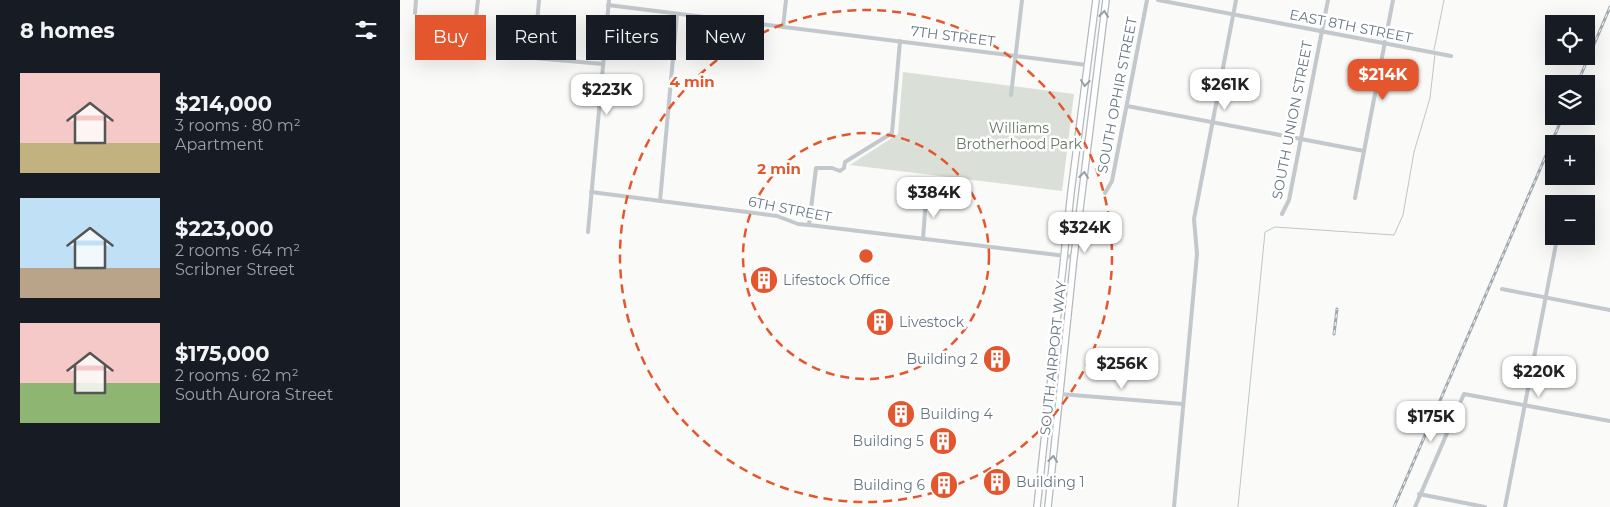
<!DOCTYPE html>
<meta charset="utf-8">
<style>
body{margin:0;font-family:Montserrat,sans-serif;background:#20242c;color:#f1f3f6;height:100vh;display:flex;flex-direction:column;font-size:19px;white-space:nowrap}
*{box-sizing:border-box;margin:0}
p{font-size:16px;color:#9ea1a6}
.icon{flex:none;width:28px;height:28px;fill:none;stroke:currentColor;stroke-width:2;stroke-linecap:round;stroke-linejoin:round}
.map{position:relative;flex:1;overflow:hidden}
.sheet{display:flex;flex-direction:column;background:#171b24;width:400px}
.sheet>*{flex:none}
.guide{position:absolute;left:15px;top:15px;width:475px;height:45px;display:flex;gap:10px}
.controls{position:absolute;left:1145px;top:15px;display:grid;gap:10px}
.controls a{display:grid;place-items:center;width:50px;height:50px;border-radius:0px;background:#171b24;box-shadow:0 5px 20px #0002;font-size:25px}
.price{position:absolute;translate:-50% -42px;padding:0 11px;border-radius:10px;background:#fff;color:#222;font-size:16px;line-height:32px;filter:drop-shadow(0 1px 2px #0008)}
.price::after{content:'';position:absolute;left:50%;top:30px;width:15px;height:11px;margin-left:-8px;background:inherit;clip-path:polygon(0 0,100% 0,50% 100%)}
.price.current{background:#e4572e;color:#fff}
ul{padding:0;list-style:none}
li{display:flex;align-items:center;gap:15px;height:125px;padding:0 20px}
li span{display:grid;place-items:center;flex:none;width:140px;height:100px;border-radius:0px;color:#555}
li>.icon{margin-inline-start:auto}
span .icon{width:60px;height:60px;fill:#fffc;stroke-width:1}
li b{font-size:21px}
h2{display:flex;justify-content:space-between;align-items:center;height:60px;padding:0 20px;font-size:21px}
.tag{padding:0 18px;border-radius:0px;background:#171b24;box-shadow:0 5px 20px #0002;font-size:18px;line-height:45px}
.tag.current{background:#e4572e;color:#fff}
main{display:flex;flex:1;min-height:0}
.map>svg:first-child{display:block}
.green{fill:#dadfd7}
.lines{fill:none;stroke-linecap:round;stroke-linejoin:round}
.stream{stroke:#bbc7cb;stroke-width:1}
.secondary-casing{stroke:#b3babf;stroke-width:8}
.minor{stroke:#c3c8cc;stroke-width:4}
.secondary{stroke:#fff;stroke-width:5.5}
.rail-casing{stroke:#a2aab0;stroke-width:3}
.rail{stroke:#fff;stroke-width:1;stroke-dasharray:4;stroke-linecap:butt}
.oneway{stroke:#939fa8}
.ring{fill:none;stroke:#e4572e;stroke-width:2.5;stroke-dasharray:9 6}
.labels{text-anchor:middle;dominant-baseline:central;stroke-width:5;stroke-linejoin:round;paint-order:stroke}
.street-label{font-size:14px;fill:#657683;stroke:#fff}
.park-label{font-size:14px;fill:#687a64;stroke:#fff}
.poi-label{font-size:14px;fill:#657683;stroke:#fff;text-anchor:start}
.centre{fill:#e4572e;stroke:#fff;stroke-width:2.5}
.ring-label{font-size:15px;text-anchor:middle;font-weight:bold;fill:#e4572e;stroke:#fff;stroke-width:5;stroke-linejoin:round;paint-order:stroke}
</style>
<main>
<section class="sheet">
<h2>8 homes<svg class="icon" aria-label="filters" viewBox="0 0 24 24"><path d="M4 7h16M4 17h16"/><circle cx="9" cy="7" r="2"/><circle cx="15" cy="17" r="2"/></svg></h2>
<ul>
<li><span style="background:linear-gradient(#f6c9c9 70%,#c2b280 0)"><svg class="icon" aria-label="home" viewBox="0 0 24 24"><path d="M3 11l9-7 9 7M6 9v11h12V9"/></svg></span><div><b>$214,000</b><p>3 rooms · 80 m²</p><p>Apartment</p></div></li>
<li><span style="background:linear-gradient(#bfe0f5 70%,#b9a48a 0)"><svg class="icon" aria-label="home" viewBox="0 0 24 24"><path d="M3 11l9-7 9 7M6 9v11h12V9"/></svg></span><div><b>$223,000</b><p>2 rooms · 64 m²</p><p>Scribner Street</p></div></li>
<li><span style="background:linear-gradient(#f6c9c9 60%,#8fb573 0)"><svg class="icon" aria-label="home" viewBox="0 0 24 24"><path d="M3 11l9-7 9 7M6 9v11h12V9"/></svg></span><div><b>$175,000</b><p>2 rooms · 62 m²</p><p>South Aurora Street</p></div></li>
</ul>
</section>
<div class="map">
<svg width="1210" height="507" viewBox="0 0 1210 507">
<rect width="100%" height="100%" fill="#fafaf8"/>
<path class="green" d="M503,72L674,94L662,191L450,165L498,134Z"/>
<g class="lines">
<g class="stream">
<path d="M1034,50L1044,0"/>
<path d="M838,507L865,232L875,227L994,235L1003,215L1014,152L1030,98L1035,54"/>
</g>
<defs>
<g id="secondary">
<path d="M637,507L671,192L696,0"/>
<path d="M648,507L674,257L706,0"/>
</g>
</defs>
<use href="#secondary" class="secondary-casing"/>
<g class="minor">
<path d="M139,0L134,58L203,64"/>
<path d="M758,0L1051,56"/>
<path d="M208,5L687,65"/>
<path d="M15,13L16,0"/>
<path d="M76,18L78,0"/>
<path d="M383,27L386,0"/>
<path d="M611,95L622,0"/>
<path d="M727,106L964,151"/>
<path d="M191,192L377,216L398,224L409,225L674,257"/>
<path d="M705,193L712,181L747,0"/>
<path d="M955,198L993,0"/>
<path d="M260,201L277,14"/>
<path d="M882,214L889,200L928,0"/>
<path d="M409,225L416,168H432L440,171L444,168L445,162L492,133L500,41"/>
<path d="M188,232L209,0"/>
<path d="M523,239L526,198"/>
<path d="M1102,289L1210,310"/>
<path d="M660,394L783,404"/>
<path d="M1019,494L1085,507"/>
<path d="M774,507L797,254L794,219L836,0"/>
<path d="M1015,507L1064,394L1210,421"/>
<path d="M1105,507L1157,239"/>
</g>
<use href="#secondary" class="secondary"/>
<defs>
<g id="rail">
<path d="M1177,84L1210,7"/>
<path d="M934,334L937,309"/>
<path d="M994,507L1163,116"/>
</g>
</defs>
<use href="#rail" class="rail-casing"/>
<use href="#rail" class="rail"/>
</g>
<defs><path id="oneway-chevron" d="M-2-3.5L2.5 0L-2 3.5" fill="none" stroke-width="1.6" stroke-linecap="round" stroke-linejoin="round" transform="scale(1.25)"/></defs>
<g class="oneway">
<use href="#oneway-chevron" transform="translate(704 14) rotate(-83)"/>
<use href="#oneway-chevron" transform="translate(685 83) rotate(97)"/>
<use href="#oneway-chevron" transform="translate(684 175) rotate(-83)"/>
<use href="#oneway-chevron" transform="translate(653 459) rotate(-84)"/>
</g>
<g class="ring">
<circle cx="466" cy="256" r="123"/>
<circle cx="466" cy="256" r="246"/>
</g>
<defs>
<symbol id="building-disc" viewBox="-11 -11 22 22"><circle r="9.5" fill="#e4572e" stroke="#fff"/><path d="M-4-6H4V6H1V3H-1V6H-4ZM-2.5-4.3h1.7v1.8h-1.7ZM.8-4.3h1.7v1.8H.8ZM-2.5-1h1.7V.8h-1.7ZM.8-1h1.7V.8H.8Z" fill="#fff"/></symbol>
</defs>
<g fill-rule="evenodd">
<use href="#building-disc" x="348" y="264" width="32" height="32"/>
<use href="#building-disc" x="464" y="306" width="32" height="32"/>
<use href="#building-disc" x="581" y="343" width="32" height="32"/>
<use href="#building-disc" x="485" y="398" width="32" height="32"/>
<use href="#building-disc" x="527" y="425" width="32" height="32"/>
<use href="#building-disc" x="581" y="466" width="32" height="32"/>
<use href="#building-disc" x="528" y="469" width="32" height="32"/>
</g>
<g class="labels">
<g class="street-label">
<text transform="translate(951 26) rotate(11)">EAST 8TH STREET</text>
<text transform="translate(553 36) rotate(7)">7TH STREET</text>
<text transform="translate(717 95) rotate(-79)">SOUTH OPHIR STREET</text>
<text transform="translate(892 120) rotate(-79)">SOUTH UNION STREET</text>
<text transform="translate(390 209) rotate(11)">6TH STREET</text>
<text transform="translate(653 358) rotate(-84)">SOUTH AIRPORT WAY</text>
</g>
<g class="park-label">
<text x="619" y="128">Williams<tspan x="619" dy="16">Brotherhood Park</tspan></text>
</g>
<g class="poi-label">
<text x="383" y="280">Lifestock Office</text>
<text x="499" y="322">Livestock</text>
<text x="578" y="359" text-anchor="end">Building 2</text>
<text x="520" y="414">Building 4</text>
<text x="524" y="441" text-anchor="end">Building 5</text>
<text x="616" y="482">Building 1</text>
<text x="525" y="485" text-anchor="end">Building 6</text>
</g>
</g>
<circle cx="466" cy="256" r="8" class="centre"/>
<g class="ring-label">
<text x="292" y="87">4 min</text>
<text x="379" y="174">2 min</text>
</g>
</svg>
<div class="controls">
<a><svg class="icon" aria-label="locate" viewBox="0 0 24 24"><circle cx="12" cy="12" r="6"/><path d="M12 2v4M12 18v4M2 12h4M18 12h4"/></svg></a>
<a><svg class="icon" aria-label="layers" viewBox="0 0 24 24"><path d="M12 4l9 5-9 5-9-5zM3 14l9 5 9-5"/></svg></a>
<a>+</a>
<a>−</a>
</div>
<b class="price current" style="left:983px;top:101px">$214K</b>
<b class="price" style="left:825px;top:111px">$261K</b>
<b class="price" style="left:207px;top:116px">$223K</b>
<b class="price" style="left:534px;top:219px">$384K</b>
<b class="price" style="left:685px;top:254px">$324K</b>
<b class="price" style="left:722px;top:390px">$256K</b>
<b class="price" style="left:1139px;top:398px">$220K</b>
<b class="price" style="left:1031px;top:443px">$175K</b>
<div class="guide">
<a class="tag current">Buy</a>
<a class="tag">Rent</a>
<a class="tag">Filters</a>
<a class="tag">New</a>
</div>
</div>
</main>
